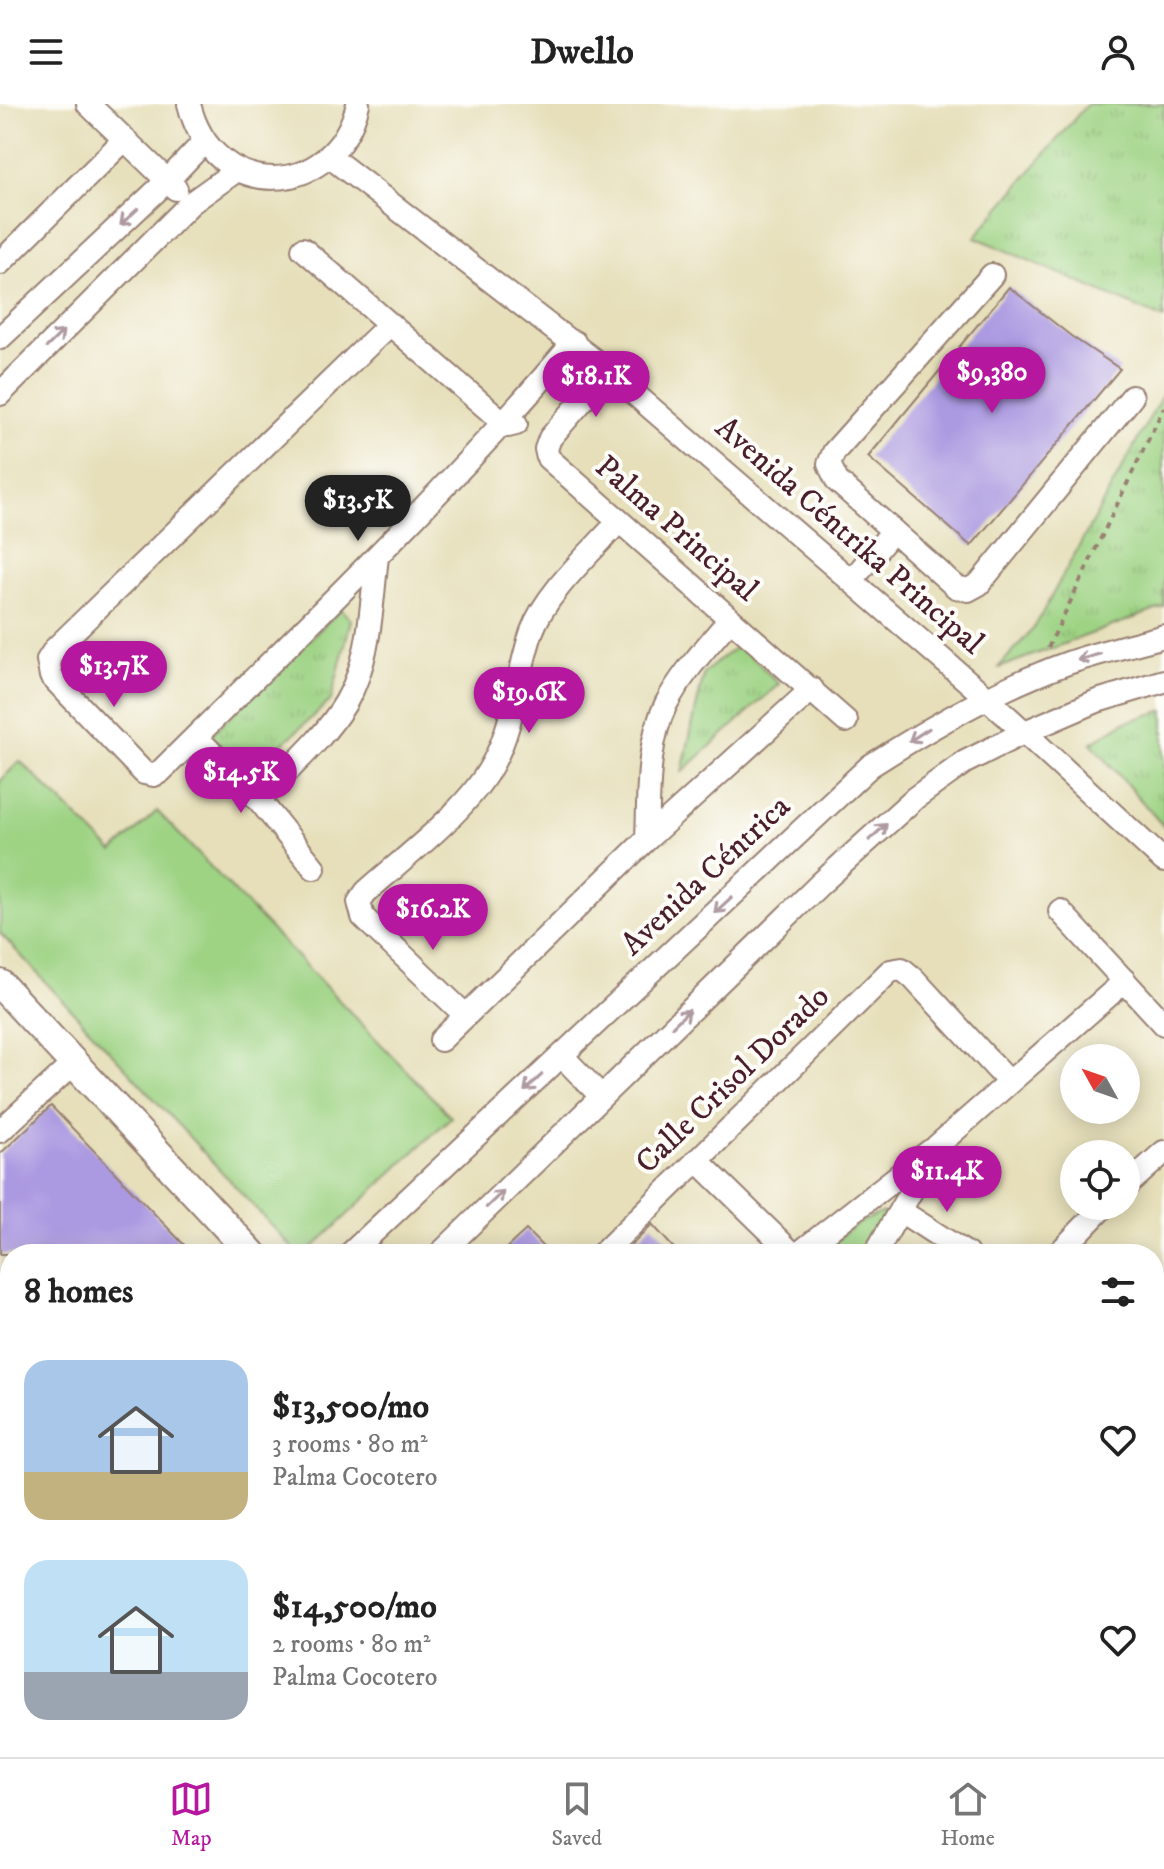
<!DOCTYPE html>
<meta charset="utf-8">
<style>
body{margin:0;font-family:"IM FELL DW Pica",serif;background:#f6f6f6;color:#222;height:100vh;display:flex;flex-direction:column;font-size:30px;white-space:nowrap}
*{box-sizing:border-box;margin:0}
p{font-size:26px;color:#767676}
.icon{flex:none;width:44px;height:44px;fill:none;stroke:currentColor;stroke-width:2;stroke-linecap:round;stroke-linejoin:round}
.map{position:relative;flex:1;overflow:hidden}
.side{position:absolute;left:0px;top:1140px;width:1164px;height:514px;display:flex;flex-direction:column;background:#fff;border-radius:32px 32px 0 0;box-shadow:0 4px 20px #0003}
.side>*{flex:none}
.needle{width:52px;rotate:310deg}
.controls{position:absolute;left:1060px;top:940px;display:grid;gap:16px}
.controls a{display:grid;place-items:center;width:80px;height:80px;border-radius:50%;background:#fff;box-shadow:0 4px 20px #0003;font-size:40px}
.price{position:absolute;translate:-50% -68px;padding:0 18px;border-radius:28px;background:#b5179e;color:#fff;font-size:26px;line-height:52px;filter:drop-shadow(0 2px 4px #0008)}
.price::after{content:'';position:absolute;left:50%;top:48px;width:24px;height:18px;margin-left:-12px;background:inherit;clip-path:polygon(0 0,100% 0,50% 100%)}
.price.selected{background:#222;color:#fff}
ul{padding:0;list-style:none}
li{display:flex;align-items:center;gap:24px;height:200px;padding:0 24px}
li span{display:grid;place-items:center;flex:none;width:224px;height:160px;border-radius:24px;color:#555}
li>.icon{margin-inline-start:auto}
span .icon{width:96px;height:96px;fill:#fffc;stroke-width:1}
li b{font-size:34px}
h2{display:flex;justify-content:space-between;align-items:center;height:96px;padding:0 24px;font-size:34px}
header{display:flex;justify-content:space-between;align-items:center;height:104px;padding:0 24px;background:#fff;font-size:36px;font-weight:700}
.tab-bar{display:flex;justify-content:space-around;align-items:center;height:112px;border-top:2px solid #e0e0e0;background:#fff;font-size:22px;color:#767676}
.tab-bar a{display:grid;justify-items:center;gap:4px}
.tab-bar .selected{color:#b5179e}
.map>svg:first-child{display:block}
.grass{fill:#9ed384;stroke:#747958;stroke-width:2}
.park{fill:url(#park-tufts);stroke:#747958;stroke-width:2}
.building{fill:#ab99e1}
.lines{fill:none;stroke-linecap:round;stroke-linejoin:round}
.minor-casing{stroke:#987f72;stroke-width:26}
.major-casing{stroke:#987f72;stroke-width:32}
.path{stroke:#987f72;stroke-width:4;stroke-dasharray:6 6;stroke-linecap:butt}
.minor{stroke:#fff;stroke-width:22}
.major{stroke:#fff;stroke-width:28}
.oneway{stroke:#ae9aa0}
.labels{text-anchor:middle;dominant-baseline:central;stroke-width:8;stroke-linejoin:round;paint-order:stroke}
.street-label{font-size:32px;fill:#4a1f2b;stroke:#fdfcf7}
</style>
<header><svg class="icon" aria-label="menu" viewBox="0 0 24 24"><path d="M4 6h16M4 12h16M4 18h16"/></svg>Dwello<svg class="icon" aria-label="person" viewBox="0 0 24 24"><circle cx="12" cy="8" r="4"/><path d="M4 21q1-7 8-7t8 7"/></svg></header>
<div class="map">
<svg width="1164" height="1653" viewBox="0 0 1164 1653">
<defs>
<pattern id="park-tufts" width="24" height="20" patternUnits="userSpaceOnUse" patternTransform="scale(2)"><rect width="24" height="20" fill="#9ed384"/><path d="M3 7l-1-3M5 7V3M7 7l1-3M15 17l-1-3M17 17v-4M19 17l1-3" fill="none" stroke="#8ab572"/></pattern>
</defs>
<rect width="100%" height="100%" fill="#fdfcf7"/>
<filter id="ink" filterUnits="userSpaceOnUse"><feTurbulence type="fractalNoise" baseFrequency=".0125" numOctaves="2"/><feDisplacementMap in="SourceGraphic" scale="16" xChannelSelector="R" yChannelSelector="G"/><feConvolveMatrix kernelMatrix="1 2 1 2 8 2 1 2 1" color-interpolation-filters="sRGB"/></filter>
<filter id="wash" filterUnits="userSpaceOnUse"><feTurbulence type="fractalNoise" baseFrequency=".006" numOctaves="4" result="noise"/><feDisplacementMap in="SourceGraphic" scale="32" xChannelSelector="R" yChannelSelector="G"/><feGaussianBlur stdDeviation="1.8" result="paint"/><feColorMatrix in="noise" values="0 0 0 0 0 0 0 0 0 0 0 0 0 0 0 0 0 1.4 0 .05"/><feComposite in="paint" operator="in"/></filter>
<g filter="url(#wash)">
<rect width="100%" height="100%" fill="#e6dfba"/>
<g class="grass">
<path d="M20,657L113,748L157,707L451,1013L306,1150H298L0,829V677Z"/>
<path d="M0,1389L10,1400V1644H48L41,1653H0Z"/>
</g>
<g class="park">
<path d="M1087,0H1164V215L975,133Z"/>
<path d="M1164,288V503L998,564L1034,524Z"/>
<path d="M341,505L351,516L331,596L247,672L211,631Z"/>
<path d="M739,540L779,580L682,668L704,569Z"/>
<path d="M1164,606V723L1091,639L1123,619Z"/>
<path d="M882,1109L887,1111L868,1150H830C834,1130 864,1115 882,1109Z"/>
</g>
<g id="blocks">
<g class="building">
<path d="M1009,183L1071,232L1120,265L971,442L868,353Z"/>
<path d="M51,1002L193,1150H0V1050Z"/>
<path d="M652,1120L679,1150H622L644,1129Z"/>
<path d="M526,1126L550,1150H500Z"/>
</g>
</g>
</g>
<g filter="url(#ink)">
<use href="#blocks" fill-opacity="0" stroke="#987f72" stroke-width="2"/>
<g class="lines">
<defs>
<g id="minor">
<path d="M88,0L176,85"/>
<path d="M189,0C213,99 334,98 358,0"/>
<path d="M329,52L608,267L987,594L1164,757"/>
<path d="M303,145L504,319L508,322L516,320"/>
<path d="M0,159L124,36"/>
<path d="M992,171L834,348L829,360L837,377L956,483L968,486L979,480L1132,293"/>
<path d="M388,222L55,545L48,556L51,572L144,669L154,671L160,668C301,528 445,390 574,238"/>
<path d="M0,234L167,77L204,38"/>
<path d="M608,267L550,334L546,345L548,354L846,617"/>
<path d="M0,290L191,99L237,66"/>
<path d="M852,476L893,427"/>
<path d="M196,633L259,696L314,764"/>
<path d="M259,696C288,665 324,635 346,598C371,555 371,501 377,453"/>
<path d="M647,735C649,691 646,641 666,600C682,569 708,542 730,515"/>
<path d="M1060,807L1164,920"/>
<path d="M465,911L363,813L359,798L366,788C406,752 470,705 494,657C515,617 517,570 532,527C546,488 592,448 619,417"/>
<path d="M441,936L647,735L812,585"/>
<path d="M562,952L601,992"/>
<path d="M0,1027L74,959"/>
<path d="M697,1056L793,1150"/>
<path d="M1126,1082L1164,1048"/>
<path d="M902,1108L967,1150"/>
<path d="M350,1150L870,662C933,622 998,584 1068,559C1099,548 1132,541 1164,532"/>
<path d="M440,1150L820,780L915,694L965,658L1025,628L1097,597L1164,577"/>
<path d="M602,1150L890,867L902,865L913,874L1009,978"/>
<path d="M798,1150L930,1047"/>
<path d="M875,1150L937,1042L1125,877"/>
<path d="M1058,1150L1104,1102"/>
<path d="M1154,1260L1164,1249"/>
<path d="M0,1360L10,1371"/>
<path d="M1154,1523L1164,1509"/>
<path d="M268,1644L277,1653"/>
<path d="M92,1653L100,1644"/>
<path d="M411,1653L418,1644"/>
</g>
<g id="major">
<path d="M0,880L252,1150"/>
<path d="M722,1644L731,1653"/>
</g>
</defs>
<use href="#minor" class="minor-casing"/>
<use href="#major" class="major-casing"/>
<path class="path" d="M1048,544L1164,303"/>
<use href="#minor" class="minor"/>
<use href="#major" class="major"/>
</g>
<defs><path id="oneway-shaft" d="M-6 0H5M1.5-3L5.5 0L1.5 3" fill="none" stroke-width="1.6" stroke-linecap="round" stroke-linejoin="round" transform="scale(2)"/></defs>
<g class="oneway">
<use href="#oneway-shaft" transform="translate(129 113) rotate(137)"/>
<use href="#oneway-shaft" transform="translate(55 235) rotate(-45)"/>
<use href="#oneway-shaft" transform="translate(1089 553) rotate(164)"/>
<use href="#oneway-shaft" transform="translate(919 631) rotate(147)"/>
<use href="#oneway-shaft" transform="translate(878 728) rotate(-42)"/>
<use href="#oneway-shaft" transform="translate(723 801) rotate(137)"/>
<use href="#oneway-shaft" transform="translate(681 914) rotate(-44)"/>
<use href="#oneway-shaft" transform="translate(533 979) rotate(137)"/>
<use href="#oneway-shaft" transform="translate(495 1095) rotate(-44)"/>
</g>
</g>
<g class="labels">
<g class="street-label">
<text transform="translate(676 425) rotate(41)">Palma Principal</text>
<text transform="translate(849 432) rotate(41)">Avenida Céntrika Principal</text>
<text transform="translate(706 772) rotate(-43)">Avenida Céntrica</text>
<text transform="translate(733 976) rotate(-44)">Calle Crisol Dorado</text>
</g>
</g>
</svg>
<div class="controls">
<a><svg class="needle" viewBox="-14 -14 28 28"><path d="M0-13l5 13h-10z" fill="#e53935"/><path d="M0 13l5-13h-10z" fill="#767676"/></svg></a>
<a><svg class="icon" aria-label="locate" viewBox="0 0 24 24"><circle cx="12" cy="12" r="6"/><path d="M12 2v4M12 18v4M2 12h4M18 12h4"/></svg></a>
</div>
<b class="price" style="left:992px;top:311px">$9,380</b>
<b class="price" style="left:596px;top:315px">$18.1K</b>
<b class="price selected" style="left:358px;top:439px">$13.5K</b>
<b class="price" style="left:114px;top:605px">$13.7K</b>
<b class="price" style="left:529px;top:631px">$19.6K</b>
<b class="price" style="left:241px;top:711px">$14.5K</b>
<b class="price" style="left:433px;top:848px">$16.2K</b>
<b class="price" style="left:947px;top:1110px">$11.4K</b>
<section class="side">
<h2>8 homes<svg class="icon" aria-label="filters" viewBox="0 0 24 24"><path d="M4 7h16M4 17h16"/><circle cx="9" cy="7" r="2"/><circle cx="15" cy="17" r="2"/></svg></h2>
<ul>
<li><span style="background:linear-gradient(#a9c7e8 70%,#c2b280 0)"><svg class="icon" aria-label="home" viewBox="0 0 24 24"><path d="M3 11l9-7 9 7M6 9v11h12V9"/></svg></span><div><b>$13,500/mo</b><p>3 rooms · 80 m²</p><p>Palma Cocotero</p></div><svg class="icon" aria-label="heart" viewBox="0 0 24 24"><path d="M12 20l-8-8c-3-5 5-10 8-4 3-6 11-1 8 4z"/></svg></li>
<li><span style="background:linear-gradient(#bfe0f5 70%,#9aa5b1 0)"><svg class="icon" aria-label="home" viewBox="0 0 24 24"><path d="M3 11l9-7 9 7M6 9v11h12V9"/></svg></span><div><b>$14,500/mo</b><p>2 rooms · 80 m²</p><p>Palma Cocotero</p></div><svg class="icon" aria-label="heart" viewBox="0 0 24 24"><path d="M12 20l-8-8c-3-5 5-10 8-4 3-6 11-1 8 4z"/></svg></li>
</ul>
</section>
</div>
<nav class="tab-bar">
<a class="selected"><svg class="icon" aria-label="map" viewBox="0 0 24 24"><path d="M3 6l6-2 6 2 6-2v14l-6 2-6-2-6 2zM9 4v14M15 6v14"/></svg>Map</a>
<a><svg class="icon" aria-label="saved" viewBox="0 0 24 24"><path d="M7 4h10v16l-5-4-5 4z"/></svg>Saved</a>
<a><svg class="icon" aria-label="home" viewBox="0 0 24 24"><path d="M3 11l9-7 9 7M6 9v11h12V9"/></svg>Home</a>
</nav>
